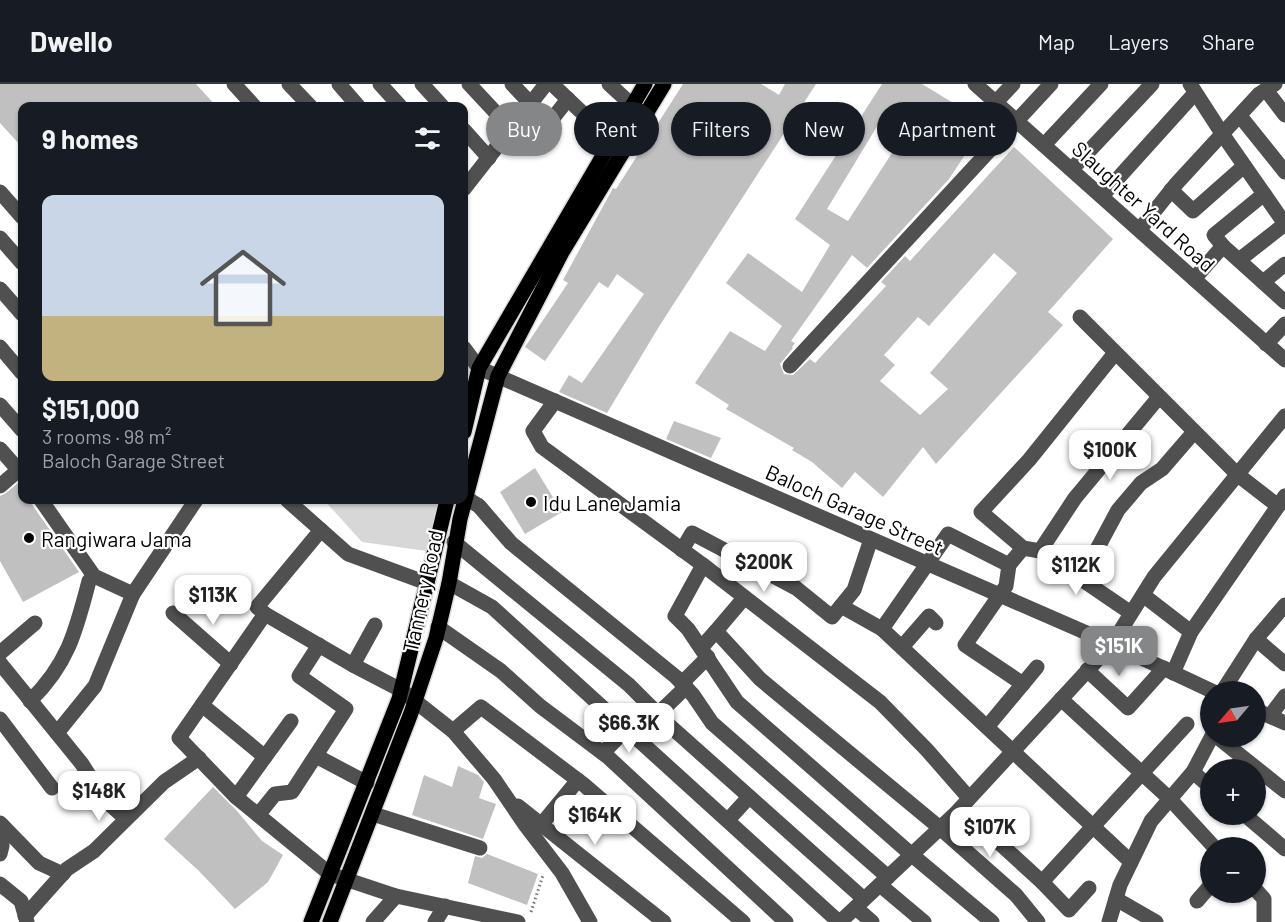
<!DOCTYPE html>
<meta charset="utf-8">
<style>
body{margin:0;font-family:Barlow,sans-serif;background:#20242c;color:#f1f3f6;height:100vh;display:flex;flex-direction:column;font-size:22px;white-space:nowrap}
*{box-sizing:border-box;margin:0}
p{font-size:20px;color:#9ea1a6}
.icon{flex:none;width:33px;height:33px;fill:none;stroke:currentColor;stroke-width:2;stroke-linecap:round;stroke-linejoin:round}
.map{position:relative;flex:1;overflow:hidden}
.side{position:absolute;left:18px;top:18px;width:450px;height:402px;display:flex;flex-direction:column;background:#171b24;border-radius:12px;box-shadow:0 2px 4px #0004}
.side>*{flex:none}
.guide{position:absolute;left:486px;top:18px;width:570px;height:54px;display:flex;gap:12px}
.needle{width:39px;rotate:241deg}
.controls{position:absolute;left:1200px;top:597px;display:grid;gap:12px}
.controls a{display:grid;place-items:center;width:66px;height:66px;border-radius:50%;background:#171b24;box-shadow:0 2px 4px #0004;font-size:30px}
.price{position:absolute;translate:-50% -51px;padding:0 14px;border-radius:12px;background:#fff;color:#222;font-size:20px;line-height:39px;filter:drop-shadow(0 2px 3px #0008)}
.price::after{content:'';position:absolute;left:50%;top:36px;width:18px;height:14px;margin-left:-9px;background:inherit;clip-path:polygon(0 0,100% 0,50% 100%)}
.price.selected{background:#858687;color:#fff}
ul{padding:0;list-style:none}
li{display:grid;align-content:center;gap:12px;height:318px;padding:0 24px}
li span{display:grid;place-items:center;height:186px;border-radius:12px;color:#555}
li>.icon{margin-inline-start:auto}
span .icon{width:108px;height:108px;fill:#fffc;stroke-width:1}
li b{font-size:26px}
h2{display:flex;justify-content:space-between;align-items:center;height:72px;padding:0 24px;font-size:26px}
.chip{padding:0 21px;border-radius:27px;background:#171b24;box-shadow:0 2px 4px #0004;font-size:21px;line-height:54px}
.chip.selected{background:#858687;color:#fff}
header{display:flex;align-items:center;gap:36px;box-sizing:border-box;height:84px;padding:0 30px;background:#171b24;border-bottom:2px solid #363941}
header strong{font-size:28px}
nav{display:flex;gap:33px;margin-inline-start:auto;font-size:21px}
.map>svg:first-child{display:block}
.green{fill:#d7d7d7}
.building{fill:#c0c0c0;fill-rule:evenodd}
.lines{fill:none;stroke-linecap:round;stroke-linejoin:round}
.major-casing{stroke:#dbdbdb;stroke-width:18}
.path{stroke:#727272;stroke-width:3;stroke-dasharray:1.5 3;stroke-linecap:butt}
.minor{stroke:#505050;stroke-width:15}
.major{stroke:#000;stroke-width:15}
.poi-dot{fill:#000;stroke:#fff;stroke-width:2}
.labels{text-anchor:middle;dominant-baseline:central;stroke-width:4.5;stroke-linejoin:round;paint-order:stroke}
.street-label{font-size:21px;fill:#000;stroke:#fff}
.poi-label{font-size:21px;fill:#000;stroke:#fff;text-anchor:start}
</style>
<header>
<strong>Dwello</strong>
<nav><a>Map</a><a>Layers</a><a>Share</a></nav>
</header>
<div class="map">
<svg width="1285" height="838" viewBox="0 0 1285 838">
<rect width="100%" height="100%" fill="#fff"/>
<g class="green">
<path d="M464,264L479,284L464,348Z"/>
<path d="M324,416H447L434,468L362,458Z"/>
</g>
<g class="building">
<path d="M0,0H196L216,22H22V63L0,39Z"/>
<path d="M683,0H761L779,11L785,0H816L660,241L607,329L559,308L569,291L582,299L644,210L617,190L608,204L599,198L545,277L525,263L568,199L563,196L613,104L616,105Z"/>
<path d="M882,0H922L986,39L949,95L867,184L852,171L791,257L795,259L792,263L793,264L780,280L784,290L793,291L810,275L815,279L886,202L881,198L905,172L910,177L1014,63L1113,155L1048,228L1063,241L936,380L923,363L883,413L855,388L842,404L812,378L792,366L794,364L726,325L729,321L695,299L730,247L765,267L782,242L726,199L748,169L802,208L830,161L795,135ZM887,26L910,41L848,137L827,125ZM994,169L1017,189L930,289L948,305L920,331L880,297L895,281L884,271L918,233L929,242Z"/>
<path d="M674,337L721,354L711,374L666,355Z"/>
<path d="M535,384L562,428L525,450L500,408Z"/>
<path d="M18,399L22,405V416H31L33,422L79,488L23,518L0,477V412L6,409Z"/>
<path d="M458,682L478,691L484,698L479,714L496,720L483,755L412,731L424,691L452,703Z"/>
<path d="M213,703L237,727L262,757L283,771L268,798L235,825L199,787L164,755Z"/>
<path d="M487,770L538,790L527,821L468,799L475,772L482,774Z"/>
</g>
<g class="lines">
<defs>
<g id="major">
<path d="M464,348L479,284L645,0"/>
<path d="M311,838L399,615L447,416"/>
<path d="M330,838L411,629L436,554L449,499L460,435L498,292L562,168L664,0"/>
</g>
</defs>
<use href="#major" class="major-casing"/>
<path class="path" d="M531,828L543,791"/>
<g class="minor">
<path d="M234,0L254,22"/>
<path d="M289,0L310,22"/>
<path d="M339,0L358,22"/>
<path d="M380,0L400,22"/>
<path d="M422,0L442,22"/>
<path d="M469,0L511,45"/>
<path d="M512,0L531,20"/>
<path d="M552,0L612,57"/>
<path d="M609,0L633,22"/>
<path d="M975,0L1285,276"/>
<path d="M1190,0L1223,51L1285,140"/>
<path d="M1266,6L1285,31"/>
<path d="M996,18L1013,0"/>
<path d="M1240,32L1285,88"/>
<path d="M550,38L568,15"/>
<path d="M464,46L489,74"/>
<path d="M1044,61L1101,0"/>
<path d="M1072,85L1152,0"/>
<path d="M464,105L546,0"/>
<path d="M1171,106L1193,127L1244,82"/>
<path d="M0,108L22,133"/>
<path d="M1102,112L1195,9"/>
<path d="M1140,145L1177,99L1259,10L1275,0"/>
<path d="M0,154L22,179"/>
<path d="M1223,162L1214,151L1264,110"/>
<path d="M1239,176L1285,140"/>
<path d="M1194,195L1223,162L1285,218"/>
<path d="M1263,198L1285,180"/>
<path d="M0,205L22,230"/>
<path d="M1080,233L1238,391L1278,422"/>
<path d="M1266,260L1285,240"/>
<path d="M0,263L22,289"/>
<path d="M464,264L479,284L1112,560L1214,608"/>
<path d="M1115,269L1029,376L981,428L1023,464L1040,467L1131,529"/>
<path d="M790,282L1051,0"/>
<path d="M555,317L533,347L542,363L703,481L880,618L927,666L969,714"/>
<path d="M0,321L22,346"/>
<path d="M0,365L22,390"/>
<path d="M0,402L22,383"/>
<path d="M466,414L479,422L511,459L676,593L693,611L712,639L888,793"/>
<path d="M41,416L94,492L133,510"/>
<path d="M287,416L348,470L427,499"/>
<path d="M454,458L629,601L670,642L864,815"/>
<path d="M1023,464L1009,481L1006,502L965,561L1023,600"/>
<path d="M682,466L692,449L796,504L832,533L841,522L882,545L1131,778"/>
<path d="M1040,467L1075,414L1159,313"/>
<path d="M703,481L675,532L688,545L737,618L912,771L992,838"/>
<path d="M1081,495L1118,426L1141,399L1162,385L1194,348"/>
<path d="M449,499L492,523L839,838"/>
<path d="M1143,511L1191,548"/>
<path d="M841,522L854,506L871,455"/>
<path d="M173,529L231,580"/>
<path d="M265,530L257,523L321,446"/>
<path d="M438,543L501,587L540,622L608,673L786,838"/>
<path d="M882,545L948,450L1009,481"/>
<path d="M716,547L744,514"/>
<path d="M1256,555L1285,580"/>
<path d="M902,563L929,532L936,539"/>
<path d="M701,564L716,547L760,595L940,744L1016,811L1038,838"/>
<path d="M0,569L35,539"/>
<path d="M0,579L82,680L104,715L126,735"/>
<path d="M353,581L375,541"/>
<path d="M1087,586L1128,624L1164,584"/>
<path d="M1173,589L1191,548L1285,412"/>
<path d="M682,599L708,573"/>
<path d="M1222,608L1256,555L1285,521"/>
<path d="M1061,615L1170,715L1215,764"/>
<path d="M30,617C68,580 76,547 89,497L94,492"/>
<path d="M202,621L265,673"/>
<path d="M1256,626L1285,639"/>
<path d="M658,630L686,603"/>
<path d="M1270,632L1285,612"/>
<path d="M0,635L52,704"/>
<path d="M987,643L1037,583"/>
<path d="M453,647L481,623L583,700L743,838"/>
<path d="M57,649L95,602L133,510L196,416"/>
<path d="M1216,652L1285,707"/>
<path d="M603,669L627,644"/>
<path d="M316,672L367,699"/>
<path d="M1193,688L1210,703"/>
<path d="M236,713L291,637"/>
<path d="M518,722L664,838"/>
<path d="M961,724L1042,798L1069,826L1089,804"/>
<path d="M373,730L480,764"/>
<path d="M1244,730L1285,765"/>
<path d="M258,731L275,710L292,708L346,625L299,592L319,561"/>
<path d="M728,736L749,713"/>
<path d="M0,739L39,779L63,790"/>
<path d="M541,741L578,696"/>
<path d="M0,770L2,762V741"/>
<path d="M1042,798L1187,640"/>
<path d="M0,800L21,817L27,838"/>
<path d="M880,801L924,838"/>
<path d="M1256,806L1264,815V838"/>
<path d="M1116,815L1156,838"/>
<path d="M1197,817L1210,802"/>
<path d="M856,824L872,838"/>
<path d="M25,832L67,785L94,767L164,698L199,674"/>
<path d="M373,838L396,812"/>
<path d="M435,838L445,822"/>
<path d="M518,838L396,812L330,790L236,713L179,654L265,530L353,581L401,606L453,647L494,695L526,742L562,789L590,838"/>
<path d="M840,838L955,730L1112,560L1154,493L1285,332"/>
<path d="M1109,838L1120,801L1151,737L1193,688L1212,652"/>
</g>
<use href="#major" class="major"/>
</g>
<g class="poi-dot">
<circle cx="531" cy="418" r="6"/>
<circle cx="29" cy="454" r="6"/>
</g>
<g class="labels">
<g class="street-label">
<text transform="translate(1144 122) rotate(42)">Slaughter Yard Road</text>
<text transform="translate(855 425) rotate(24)">Baloch Garage Street</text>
<text transform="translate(422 507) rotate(-78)">Tannery Road</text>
</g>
<g class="poi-label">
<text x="543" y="418">Idu Lane Jamia</text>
<text x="41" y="454">Rangiwara Jama</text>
</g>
</g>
</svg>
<div class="controls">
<a><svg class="needle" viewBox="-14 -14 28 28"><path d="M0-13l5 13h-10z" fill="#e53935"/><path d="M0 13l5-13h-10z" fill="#9ea1a6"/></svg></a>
<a>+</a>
<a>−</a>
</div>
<b class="price" style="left:1110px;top:397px">$100K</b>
<b class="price" style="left:764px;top:509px">$200K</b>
<b class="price" style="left:1076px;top:512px">$112K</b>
<b class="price" style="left:213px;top:542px">$113K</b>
<b class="price selected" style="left:1119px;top:593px">$151K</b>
<b class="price" style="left:629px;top:670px">$66.3K</b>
<b class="price" style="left:99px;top:738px">$148K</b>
<b class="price" style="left:595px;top:762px">$164K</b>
<b class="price" style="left:990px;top:774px">$107K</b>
<div class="guide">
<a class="chip selected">Buy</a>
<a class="chip">Rent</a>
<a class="chip">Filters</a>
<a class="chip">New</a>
<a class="chip">Apartment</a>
</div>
<section class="side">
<h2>9 homes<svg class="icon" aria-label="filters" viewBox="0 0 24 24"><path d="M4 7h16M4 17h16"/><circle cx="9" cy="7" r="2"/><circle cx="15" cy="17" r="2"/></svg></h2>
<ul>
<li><span style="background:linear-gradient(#c9d6e8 65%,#c2b280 0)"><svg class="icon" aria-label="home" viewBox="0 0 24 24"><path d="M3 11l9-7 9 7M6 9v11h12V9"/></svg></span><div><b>$151,000</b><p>3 rooms · 98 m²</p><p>Baloch Garage Street</p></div></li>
</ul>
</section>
</div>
